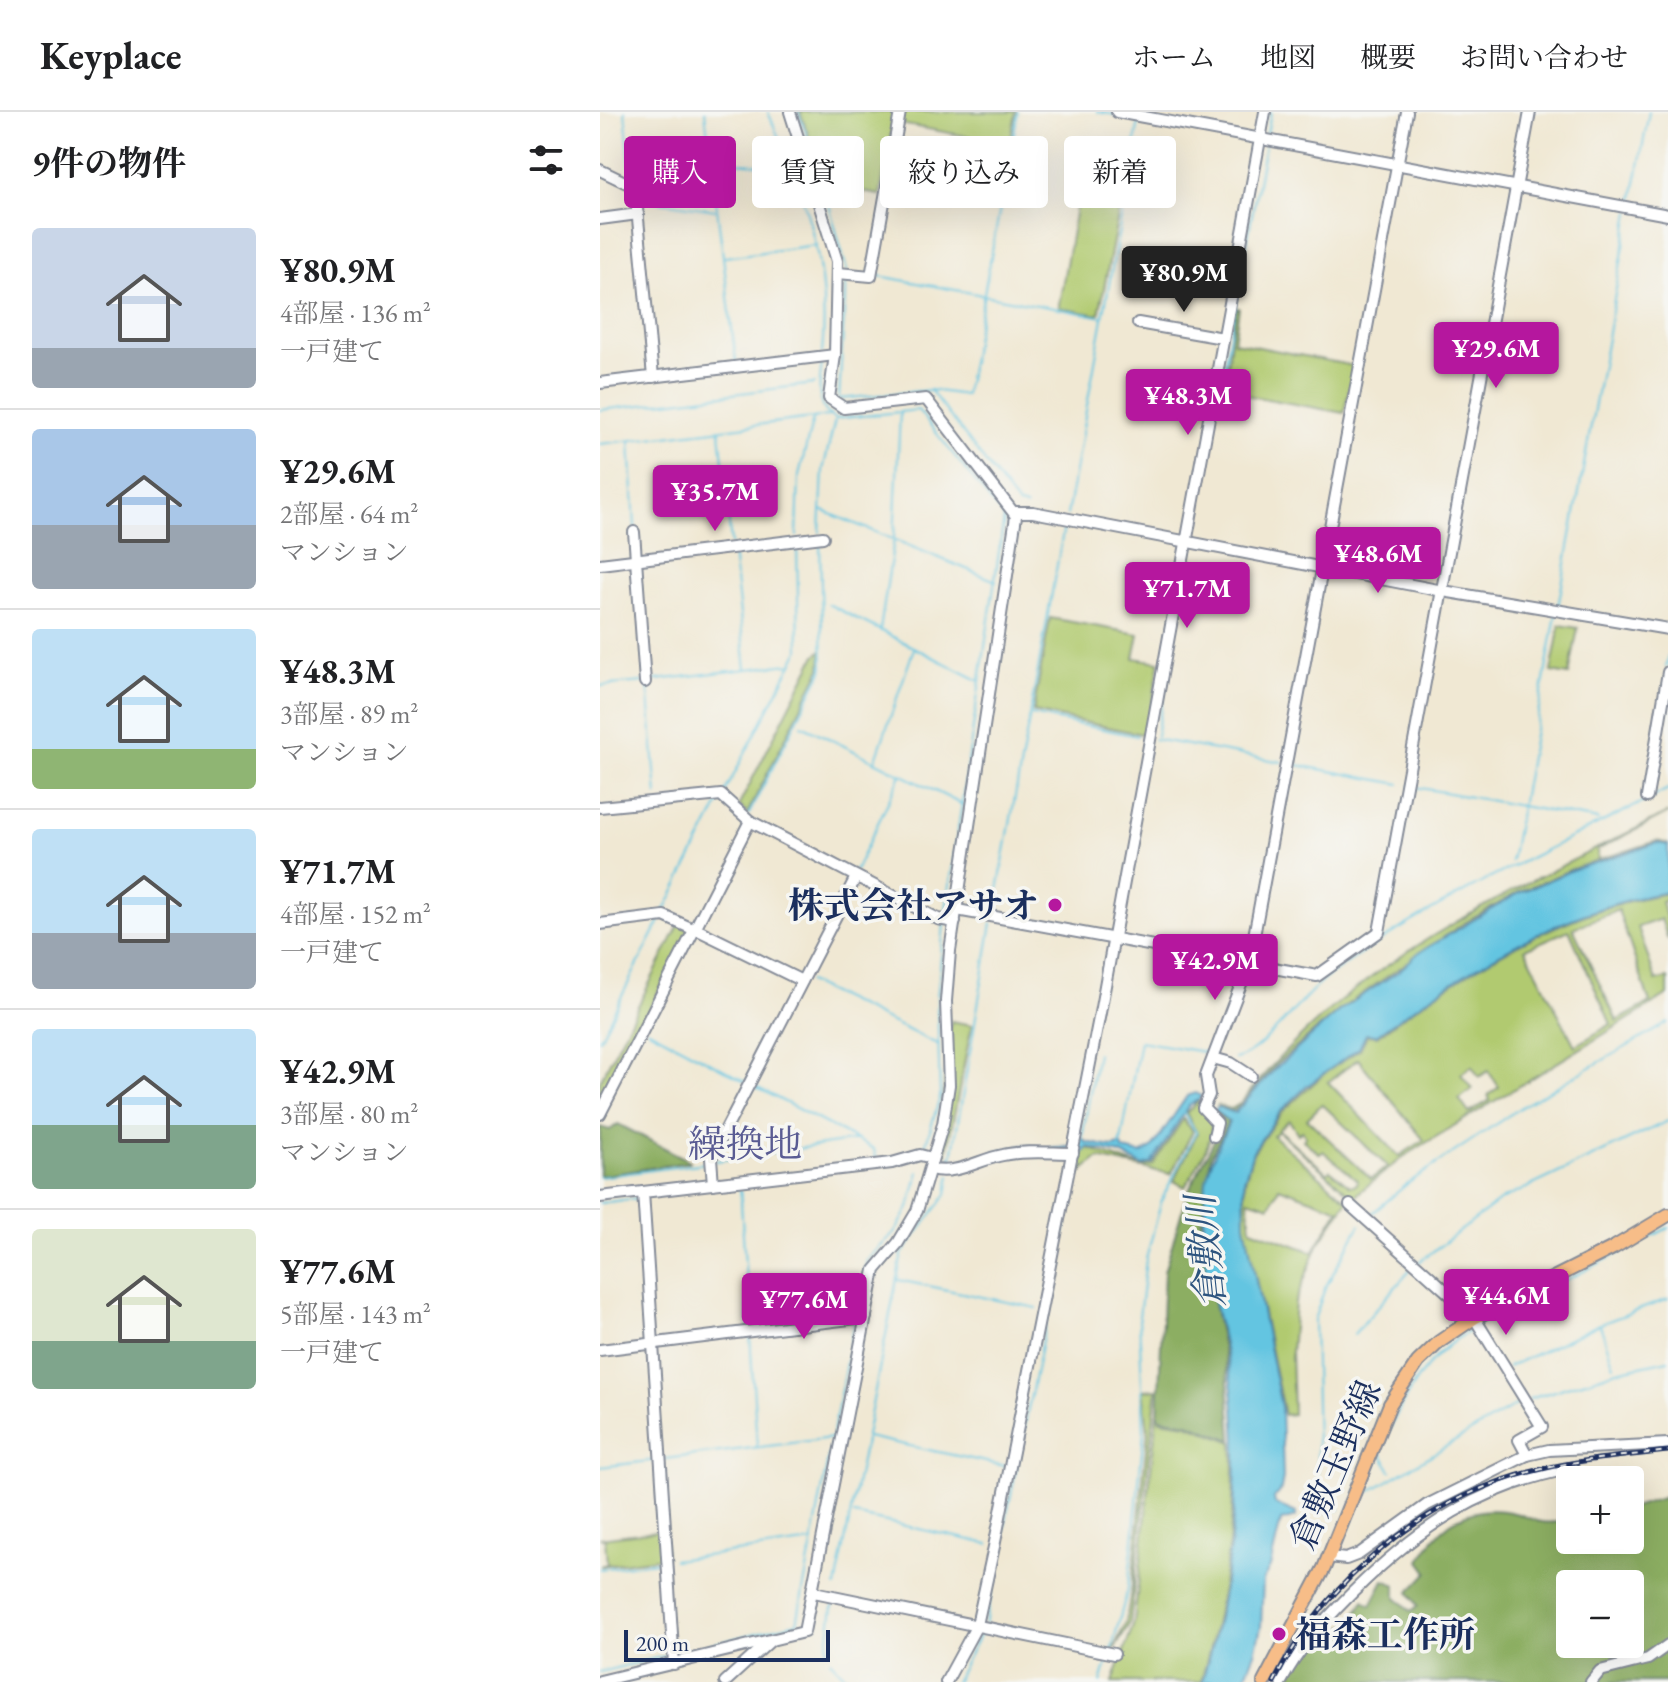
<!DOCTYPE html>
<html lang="ja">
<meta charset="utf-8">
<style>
body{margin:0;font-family:"EB Garamond","Noto Serif JP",serif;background:#f2f2f2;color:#202124;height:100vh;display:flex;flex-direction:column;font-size:30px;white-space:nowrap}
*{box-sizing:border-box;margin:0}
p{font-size:26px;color:#757577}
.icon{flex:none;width:44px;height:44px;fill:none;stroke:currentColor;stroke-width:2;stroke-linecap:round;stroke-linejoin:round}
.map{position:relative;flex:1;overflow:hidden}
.panel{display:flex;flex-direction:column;background:#fff;width:600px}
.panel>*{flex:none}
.guide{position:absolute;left:24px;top:24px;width:760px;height:72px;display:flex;gap:16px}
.fabs{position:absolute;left:956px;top:1354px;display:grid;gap:16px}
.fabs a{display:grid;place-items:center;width:88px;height:88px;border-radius:8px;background:#fff;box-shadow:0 8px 32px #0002;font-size:40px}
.scale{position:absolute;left:24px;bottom:20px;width:206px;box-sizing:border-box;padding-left:8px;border:4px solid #1b2f5e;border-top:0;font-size:22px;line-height:28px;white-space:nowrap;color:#1b2f5e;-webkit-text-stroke:6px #f6f6f2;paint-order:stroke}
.price{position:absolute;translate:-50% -68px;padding:0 18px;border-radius:8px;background:#b5179e;color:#fff;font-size:26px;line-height:52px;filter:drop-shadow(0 2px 4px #0008)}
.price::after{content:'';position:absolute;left:50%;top:48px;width:24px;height:18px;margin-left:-12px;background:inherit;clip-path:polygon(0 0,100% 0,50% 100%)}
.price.selected{background:#222;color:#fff}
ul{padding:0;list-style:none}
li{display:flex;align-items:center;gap:24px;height:200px;padding:0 32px}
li+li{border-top:2px solid #e0e0e0}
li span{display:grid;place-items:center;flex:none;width:224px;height:160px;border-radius:8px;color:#555}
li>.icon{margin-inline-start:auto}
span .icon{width:96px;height:96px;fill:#fffc;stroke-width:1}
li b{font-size:34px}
h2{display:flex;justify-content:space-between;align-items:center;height:96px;padding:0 32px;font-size:34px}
.chip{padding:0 28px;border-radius:8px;background:#fff;box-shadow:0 8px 32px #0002;font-size:28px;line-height:72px}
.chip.selected{background:#b5179e;color:#fff}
header{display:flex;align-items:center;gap:48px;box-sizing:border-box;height:112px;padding:0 40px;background:#fff;border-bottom:2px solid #e0e0e0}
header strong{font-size:38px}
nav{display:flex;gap:44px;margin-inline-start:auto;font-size:28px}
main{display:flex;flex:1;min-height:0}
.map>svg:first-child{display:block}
.green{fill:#b1ca70;stroke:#667c67;stroke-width:2;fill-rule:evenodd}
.forest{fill:#8cae62;stroke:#546e60;stroke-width:2;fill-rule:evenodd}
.water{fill:#63c5e1;stroke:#3f7aa0;stroke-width:2}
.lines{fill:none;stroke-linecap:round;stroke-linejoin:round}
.stream{stroke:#63c5e1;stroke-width:2}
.minor-casing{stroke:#868c98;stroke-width:14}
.major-casing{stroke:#868c98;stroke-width:16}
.minor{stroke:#fff;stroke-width:10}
.major{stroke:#f7bd88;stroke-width:12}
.rail-casing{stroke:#1b2f5e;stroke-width:5}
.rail{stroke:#f6f6f2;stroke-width:2;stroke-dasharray:6;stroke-linecap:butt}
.poi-dot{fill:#b5179e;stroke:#f6f6f2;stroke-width:3}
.labels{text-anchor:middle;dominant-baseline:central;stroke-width:7;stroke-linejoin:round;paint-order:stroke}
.poi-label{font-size:36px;font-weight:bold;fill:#1b2f5e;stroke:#f6f6f2;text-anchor:end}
.street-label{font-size:36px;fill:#1b2f5e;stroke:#f6f6f2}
.neighbourhood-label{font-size:38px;fill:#5a5c93;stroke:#f6f6f2}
.water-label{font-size:38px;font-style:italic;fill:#2d547f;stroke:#f6f6f2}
</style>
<header>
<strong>Keyplace</strong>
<nav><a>ホーム</a><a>地図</a><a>概要</a><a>お問い合わせ</a></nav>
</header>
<main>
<section class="panel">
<h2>9件の物件<svg class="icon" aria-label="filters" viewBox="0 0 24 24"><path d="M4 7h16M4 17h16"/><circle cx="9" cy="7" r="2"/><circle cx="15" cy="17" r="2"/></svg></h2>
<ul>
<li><span style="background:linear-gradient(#c9d6e8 75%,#9aa5b1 0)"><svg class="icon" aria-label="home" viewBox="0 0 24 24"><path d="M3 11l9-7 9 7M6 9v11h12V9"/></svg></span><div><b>¥80.9M</b><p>4部屋 · 136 m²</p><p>一戸建て</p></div></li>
<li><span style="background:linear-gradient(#a9c7e8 60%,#9aa5b1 0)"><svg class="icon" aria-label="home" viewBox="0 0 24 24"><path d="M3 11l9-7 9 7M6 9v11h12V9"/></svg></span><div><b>¥29.6M</b><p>2部屋 · 64 m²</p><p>マンション</p></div></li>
<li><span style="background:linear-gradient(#bfe0f5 75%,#8fb573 0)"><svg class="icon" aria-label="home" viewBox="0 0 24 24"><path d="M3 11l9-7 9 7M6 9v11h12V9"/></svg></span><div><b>¥48.3M</b><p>3部屋 · 89 m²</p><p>マンション</p></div></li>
<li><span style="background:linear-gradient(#bfe0f5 65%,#9aa5b1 0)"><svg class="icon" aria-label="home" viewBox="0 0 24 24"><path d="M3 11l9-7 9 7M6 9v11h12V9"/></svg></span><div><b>¥71.7M</b><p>4部屋 · 152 m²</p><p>一戸建て</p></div></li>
<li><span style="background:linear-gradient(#bfe0f5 60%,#7fa58c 0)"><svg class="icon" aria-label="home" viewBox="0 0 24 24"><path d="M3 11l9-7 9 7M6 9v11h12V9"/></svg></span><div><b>¥42.9M</b><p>3部屋 · 80 m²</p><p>マンション</p></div></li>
<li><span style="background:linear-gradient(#dfe7d0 70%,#7fa58c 0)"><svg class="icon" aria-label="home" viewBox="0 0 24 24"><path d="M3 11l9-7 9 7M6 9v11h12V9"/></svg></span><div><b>¥77.6M</b><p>5部屋 · 143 m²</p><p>一戸建て</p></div></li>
</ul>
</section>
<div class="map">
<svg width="1068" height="1570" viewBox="0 0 1068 1570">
<rect width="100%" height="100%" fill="#f6f6f2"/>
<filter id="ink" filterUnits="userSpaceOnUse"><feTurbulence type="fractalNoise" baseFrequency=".0125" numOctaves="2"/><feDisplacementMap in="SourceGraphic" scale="16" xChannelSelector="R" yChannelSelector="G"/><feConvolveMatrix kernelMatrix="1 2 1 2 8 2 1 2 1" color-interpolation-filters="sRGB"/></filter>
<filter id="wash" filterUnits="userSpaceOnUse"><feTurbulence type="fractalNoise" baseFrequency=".006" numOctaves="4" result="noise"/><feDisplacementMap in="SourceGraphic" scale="32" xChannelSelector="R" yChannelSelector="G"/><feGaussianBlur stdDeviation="1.8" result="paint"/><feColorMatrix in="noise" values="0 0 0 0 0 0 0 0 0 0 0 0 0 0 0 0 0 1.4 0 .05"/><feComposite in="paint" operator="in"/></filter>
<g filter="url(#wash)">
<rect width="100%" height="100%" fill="#f0e8d3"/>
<g class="green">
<path d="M200,0H295L280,83L227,74Z"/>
<path d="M302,0H416L410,32L300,12Z"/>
<path d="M487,34L522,42L525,67L499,203L459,196V192Z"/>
<path d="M636,196H639L634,230L754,254L744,301L623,279Z"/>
<path d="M450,506L539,522L534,546L560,550L546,623L433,600Z"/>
<path d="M960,513L978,516L969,563L951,560Z"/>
<path d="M222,538L221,556L147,702L139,693L216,543Z"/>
<path d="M1068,701L997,738L998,748L1057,729L1068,732L1057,730L972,757L919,780L861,813L738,899L678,951L635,998L629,1000L616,993L631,997L641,991C752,846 909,781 1068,701Z"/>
<path d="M1068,781V788L1061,790L1068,810V828L1061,807L1038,815L1056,869L1068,866V883L803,1045L746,1091L718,1133L695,1191L691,1240L693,1302L684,1303L645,1113V1069L653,1041L681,1001L725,961L760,937L767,923L777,924C864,859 960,798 1068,781ZM1018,798L1050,891L1017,909L973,816ZM969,818L1011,912L975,934L925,837ZM758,947L824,1028L799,1044L728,970ZM872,954L879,965L888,959L899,975L888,983L890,988L869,1001L859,987L872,977L861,962ZM722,992L787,1054V1055L771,1067L707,1007ZM689,1008L698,1022L702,1019L706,1024L703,1028L720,1042L723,1039L757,1068V1072L750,1074L730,1058L727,1061L678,1018ZM678,1019L751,1083L750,1085L746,1087L673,1024ZM679,1075L739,1097L713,1140L651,1117L648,1087L670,1094Z"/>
<path d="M79,813L90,818L0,994V969Z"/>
<path d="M351,909L372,913L346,1043L337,1042Z"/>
<path d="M598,989C629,1013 599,1049 585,1075L574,1069L597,1021L586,1001Z"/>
<path d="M583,1007L593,1019L571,1062L498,1046L478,1063L482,1039L488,1036L541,1055L553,1053Z"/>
<path d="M557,1277L530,1511L513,1539L526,1510L532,1474L548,1319L543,1278Z"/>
<path d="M557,1303L560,1308L587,1312L633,1330C638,1402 621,1499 601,1570H513L534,1511Z"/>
<path d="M64,1418L66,1445L0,1454L7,1452L5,1427L0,1426Z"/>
</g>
<g class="forest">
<path d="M611,998L628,1010L611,1044L600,1120L627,1258L632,1328L588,1311L560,1306L558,1303L564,1160L587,1082L617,1023Z"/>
<path d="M18,1012L90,1049L89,1050L0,1064V1015L10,1018Z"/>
<path d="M1068,1384V1570H686L707,1535L750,1511L764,1488L771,1493L784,1468L796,1473V1485L811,1499L818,1494L809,1480L828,1460L820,1449C837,1415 864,1394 904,1399C936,1403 931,1416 970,1408V1428H1030V1396ZM970,1472H1030V1532H970Z"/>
</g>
<g class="water">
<path d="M1057,731L1068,733V780C958,797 865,859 776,923L766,922L759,936L707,974L680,1000L653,1039L644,1068L645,1113L681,1295L683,1366L681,1377L674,1386L675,1392L696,1401V1405L681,1409L670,1455L663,1468L661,1515L655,1541L643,1570H602C630,1473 646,1357 629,1257C621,1211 605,1165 602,1119C607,1104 604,1086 606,1069C610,1047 621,1030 629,1010L614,998L618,995L635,1001L674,958L739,899L799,859L818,841L919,781L972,758Z"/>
<path d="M596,981L601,984L600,987L589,993L552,1051L543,1054L521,1042L488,1035L481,1044L478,1039L469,1037L337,1055L351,1045L355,1050L424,1033L449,1036L478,1033L481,1025L486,1030L512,1035L521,1033L524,1038L541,1042L552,1036L587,984Z"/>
</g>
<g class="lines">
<g class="stream">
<path d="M25,0L32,70"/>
<path d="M105,0L136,249"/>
<path d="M168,0C203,82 231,150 222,241"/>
<path d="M198,0L218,52L247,159"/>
<path d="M497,0L516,3"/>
<path d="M667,22L671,0"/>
<path d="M112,48L190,55"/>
<path d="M40,87L116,98"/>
<path d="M1032,92L1049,0"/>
<path d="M125,145L216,133"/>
<path d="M274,163L503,205"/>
<path d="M246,166L239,287L330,278L418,393L426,395"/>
<path d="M222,249C220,271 213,294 235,307L318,298L404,406L345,805"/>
<path d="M330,278L365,283L418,0"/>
<path d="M0,298L214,272"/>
<path d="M120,319L131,432"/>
<path d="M30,330L35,415"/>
<path d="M0,332L229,304"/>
<path d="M221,398L396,469"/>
<path d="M467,403L539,9"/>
<path d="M220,420L223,358L235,308"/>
<path d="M197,424L199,363L213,307"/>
<path d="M592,427L665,33"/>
<path d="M133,440L146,557"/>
<path d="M228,492L380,569"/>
<path d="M958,495L1030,100"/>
<path d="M280,518L294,427L300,301"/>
<path d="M1066,555L1068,545"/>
<path d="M49,569L189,552"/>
<path d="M48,571L57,684"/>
<path d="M0,574L43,570"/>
<path d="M432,603L537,624"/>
<path d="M202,613L363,693"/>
<path d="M556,624L591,434"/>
<path d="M554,627L682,650"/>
<path d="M275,650L314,536"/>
<path d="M692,652L800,672"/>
<path d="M810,674L998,708"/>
<path d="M124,682L199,538L197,431"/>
<path d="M1051,686L1068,677"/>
<path d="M149,702L223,557L220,430"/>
<path d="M911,749L956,503"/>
<path d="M255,759L301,663"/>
<path d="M64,800L121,688"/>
<path d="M394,800L465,409"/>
<path d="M208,870L339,933"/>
<path d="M47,917L147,970"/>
<path d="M0,927L60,809"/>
<path d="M635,947C664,942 703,881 730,863C828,792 937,743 1045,689"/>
<path d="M152,973L274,1037L276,1048"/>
<path d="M482,1026L497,941"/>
<path d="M520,1035L540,929L609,941"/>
<path d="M324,1038L340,985L337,887L344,811"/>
<path d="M352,1045L392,811"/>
<path d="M116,1049L256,1028"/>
<path d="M0,1065L106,1051"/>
<path d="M140,1075L149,1216"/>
<path d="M49,1084L74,1081"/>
<path d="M0,1091L39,1086"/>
<path d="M768,1105L807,1072L921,995L1068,911"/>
<path d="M819,1150L901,1088L1068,1009"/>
<path d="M298,1168L437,1196"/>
<path d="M255,1203L267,1148L296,1119L309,1096L319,1060"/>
<path d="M884,1210L1068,1116"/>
<path d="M1000,1213L1014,1254"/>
<path d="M150,1222L157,1335"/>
<path d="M754,1222L814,1154"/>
<path d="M908,1255L1000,1212L1068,1187"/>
<path d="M929,1287L1017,1259L1068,1248"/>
<path d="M267,1325L405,1354"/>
<path d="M65,1347L232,1326"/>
<path d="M0,1355L58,1348"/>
<path d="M791,1359L780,1339C801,1289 825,1241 875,1216"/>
<path d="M762,1384L923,1289"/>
<path d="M727,1401L740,1397"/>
<path d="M731,1401L718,1375L714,1208L725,1176L760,1113"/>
<path d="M254,1403L389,1432"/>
<path d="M73,1448L213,1430"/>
<path d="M0,1457L62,1449"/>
<path d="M236,1475L302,1142L347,1082L350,1063"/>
<path d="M385,1512L479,1044"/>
<path d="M227,1538L234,1488"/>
<path d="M511,1539L528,1476L544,1320L539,1205L546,1147L562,1087L596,1020L583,1000"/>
<path d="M79,1540L197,1511L254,1209"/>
<path d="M230,1548L251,1570"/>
<path d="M0,1560L69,1543"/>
<path d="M355,1570L382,1518"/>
<path d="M501,1570L509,1545"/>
</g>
</g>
</g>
<g filter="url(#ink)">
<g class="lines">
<defs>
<g id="minor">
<path d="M517,0L1068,103"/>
<path d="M0,58L35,75L53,265"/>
<path d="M0,107L38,102"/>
<path d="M238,161L271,164L300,0"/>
<path d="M538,211L623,226"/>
<path d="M0,271L235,243"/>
<path d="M416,400H433L843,479L1068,517"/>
<path d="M34,420L45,570"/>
<path d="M0,452L223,425"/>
<path d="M1047,685L1068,560"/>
<path d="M0,695L121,683L150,709L338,807L355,810"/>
<path d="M357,798L717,864L779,820L930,0"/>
<path d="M0,812L64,804L95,818"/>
<path d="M96,817L202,869"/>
<path d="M613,946L631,951L651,964"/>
<path d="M0,1002L150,709"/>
<path d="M614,1024L617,1011L603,996L609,983L606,964L649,851L807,0"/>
<path d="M330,1057C356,1064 377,1048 403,1043C426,1038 450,1041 473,1041"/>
<path d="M113,1072L111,1046L256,765"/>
<path d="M43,1080L74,1552"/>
<path d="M0,1085L292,1051L320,1043L332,1046"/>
<path d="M750,1093L872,1202L942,1315L919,1328L927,1343"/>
<path d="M0,1238L266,1205"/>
<path d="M728,1445L746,1447L759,1442L827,1393L927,1343L949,1338L1068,1332"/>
<path d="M214,1480L514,1542"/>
<path d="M0,1569L204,1520L275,1158L298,1131L317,1099L343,1012L349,973L346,889L350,839L416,404L326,287L244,296L229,286L235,243L237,149L190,0"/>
<path d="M125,1570L170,1529"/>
<path d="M346,1570L377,1513L395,1430L500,901L665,0"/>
<path d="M681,1570C700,1534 725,1508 753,1480C820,1414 880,1374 973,1356"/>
<path d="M991,1570L1000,1559L1048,1547L1068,1533"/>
</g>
<path id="major" d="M664,1570L724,1456L790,1292L818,1250L839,1230L874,1206L1013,1136L1068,1103"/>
</defs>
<use href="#minor" class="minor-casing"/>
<use href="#major" class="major-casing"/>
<use href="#minor" class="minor"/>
<use href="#major" class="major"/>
<defs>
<path id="rail" d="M674,1570C727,1466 827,1383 942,1357C983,1347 1026,1344 1068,1339"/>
</defs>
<use href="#rail" class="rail-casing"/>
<use href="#rail" class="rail"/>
</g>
</g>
<g class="poi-dot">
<circle cx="455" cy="793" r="8"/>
<circle cx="679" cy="1522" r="8"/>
</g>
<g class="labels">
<g class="poi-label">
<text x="439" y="793">株式会社アサオ</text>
<text x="695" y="1522" text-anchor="start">福森工作所</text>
</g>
<g class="street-label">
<text transform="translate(735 1353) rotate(-67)">倉敷玉野線</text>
</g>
<g class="neighbourhood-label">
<text x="145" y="1031">繰換地</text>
</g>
<g class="water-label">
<text transform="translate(605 1140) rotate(-96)">倉敷川</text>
</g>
</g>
</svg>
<div class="fabs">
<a>+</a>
<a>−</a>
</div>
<div class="scale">200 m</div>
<b class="price selected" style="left:584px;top:202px">¥80.9M</b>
<b class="price" style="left:896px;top:278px">¥29.6M</b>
<b class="price" style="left:588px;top:325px">¥48.3M</b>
<b class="price" style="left:115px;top:421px">¥35.7M</b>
<b class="price" style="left:778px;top:483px">¥48.6M</b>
<b class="price" style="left:587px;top:518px">¥71.7M</b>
<b class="price" style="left:615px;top:890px">¥42.9M</b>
<b class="price" style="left:906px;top:1225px">¥44.6M</b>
<b class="price" style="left:204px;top:1229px">¥77.6M</b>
<div class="guide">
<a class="chip selected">購入</a>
<a class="chip">賃貸</a>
<a class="chip">絞り込み</a>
<a class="chip">新着</a>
</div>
</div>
</main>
